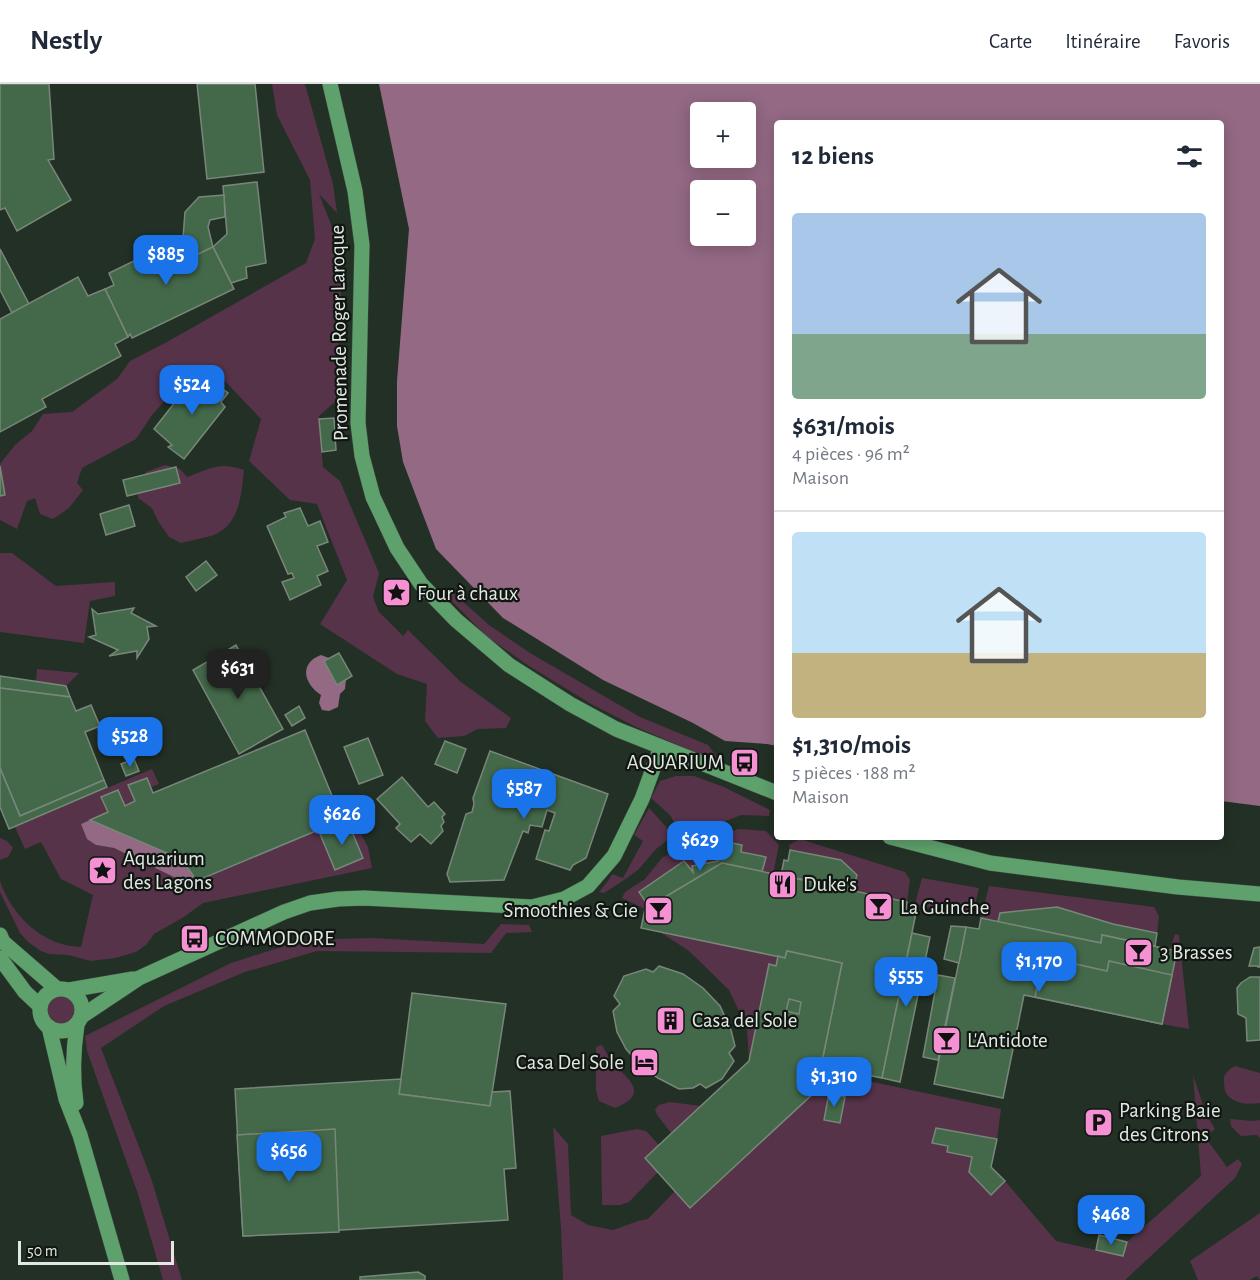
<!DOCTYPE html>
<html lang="fr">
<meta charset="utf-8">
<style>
body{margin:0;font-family:"Alegreya Sans",sans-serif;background:#f2f2f3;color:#1f2937;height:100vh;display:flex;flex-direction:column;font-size:22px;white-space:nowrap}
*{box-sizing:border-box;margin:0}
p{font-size:20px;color:#747a83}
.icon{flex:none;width:33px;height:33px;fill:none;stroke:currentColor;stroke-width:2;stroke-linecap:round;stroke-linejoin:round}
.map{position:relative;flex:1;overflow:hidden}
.sheet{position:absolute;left:774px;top:36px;width:450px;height:720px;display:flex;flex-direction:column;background:#fff;border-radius:6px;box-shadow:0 3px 15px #0003}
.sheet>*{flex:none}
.buttons{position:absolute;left:690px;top:18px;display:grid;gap:12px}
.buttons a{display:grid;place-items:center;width:66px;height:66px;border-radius:6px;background:#fff;box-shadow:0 3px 15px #0003;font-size:30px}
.scale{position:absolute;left:18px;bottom:15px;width:156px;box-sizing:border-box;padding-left:6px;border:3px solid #e1e9e2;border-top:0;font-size:16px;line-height:21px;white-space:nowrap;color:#e1e9e2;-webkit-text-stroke:4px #111612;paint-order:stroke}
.price{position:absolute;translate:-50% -51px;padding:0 14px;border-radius:12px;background:#1a73e8;color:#fff;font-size:20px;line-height:39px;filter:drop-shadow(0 2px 3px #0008)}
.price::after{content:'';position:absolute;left:50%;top:36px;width:18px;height:14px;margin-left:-9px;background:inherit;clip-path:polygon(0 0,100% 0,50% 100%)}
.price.selected{background:#222;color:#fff}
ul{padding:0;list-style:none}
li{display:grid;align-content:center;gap:12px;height:318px;padding:0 18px}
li+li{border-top:2px solid #e0e1e3}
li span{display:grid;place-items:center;height:186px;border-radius:6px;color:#555}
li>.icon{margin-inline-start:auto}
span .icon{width:108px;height:108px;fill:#fffc;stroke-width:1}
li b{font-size:26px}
h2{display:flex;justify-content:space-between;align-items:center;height:72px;padding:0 18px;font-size:26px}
header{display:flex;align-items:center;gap:36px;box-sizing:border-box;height:84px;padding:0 30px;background:#fff;border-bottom:2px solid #e0e1e3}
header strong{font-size:28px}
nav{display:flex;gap:33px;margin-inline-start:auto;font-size:21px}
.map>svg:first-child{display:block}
.green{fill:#563349}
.water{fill:#936983;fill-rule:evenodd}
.building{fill:#44694a;stroke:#788779;stroke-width:1.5}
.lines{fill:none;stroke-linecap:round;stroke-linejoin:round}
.major-casing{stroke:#3f4a41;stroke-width:16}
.major{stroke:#5ea16c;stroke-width:15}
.labels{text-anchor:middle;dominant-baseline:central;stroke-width:4.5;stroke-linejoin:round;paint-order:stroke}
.street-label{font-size:21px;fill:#e1e9e2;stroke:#111612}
.poi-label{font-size:21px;fill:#e1e9e2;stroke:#111612;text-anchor:start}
</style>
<header>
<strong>Nestly</strong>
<nav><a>Carte</a><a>Itinéraire</a><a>Favoris</a></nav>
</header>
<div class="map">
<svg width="1260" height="1196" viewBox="0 0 1260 1196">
<rect width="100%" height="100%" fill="#233025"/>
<g class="green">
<path d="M272,0H305L333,100L337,129L319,110L343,171L336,317L319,332L323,383L340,397L379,489L373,513L379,528L403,552L408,546L461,598L511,634L506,644L478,645L464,652L438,654L425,637L427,600L397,590L320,540L347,496L317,420L290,416L249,377L261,335L222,294L203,281L177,303L152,331L136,355L82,384L77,399L83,406L69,424L53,435L40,430L35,414L27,417L17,445L0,436V412L5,411L0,380L15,361L32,347L43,330L72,328L117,295L130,277L167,258L306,179L315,155L310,96L277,31Z"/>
<path d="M165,381L180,385L187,393C210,385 219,377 244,386C241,409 241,436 218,449C209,454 191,456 181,459L169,453L158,437L152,424L138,414V401L146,388Z"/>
<path d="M0,469H12L56,502L115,498V512L90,517L84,559L0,548Z"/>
<path d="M451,507L489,541L530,569L640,633L708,661L722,680L636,643L593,621L529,582L486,552L444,509Z"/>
<path d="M37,585L79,589L66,602L36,597Z"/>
<path d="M152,685L159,700L151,703L147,694L129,701L135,717L125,722L118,706L102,712L108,728L81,740L96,761L114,764L182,797L194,798L342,736L355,739L368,763L372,784L203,819L184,833L154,850L146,861L136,868L115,874L91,877L68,871L49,870L41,867L28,858L20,849L0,808V797C10,826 32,851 62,860C68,862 74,862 81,863L93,811L61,795L41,758L25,765L15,743Z"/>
<path d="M676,692H694L724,703L770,726L769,732L741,731L726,737L710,746L683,749L677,743L670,731L651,714L660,697Z"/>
<path d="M649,724L668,745L671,751L668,756L656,765L639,785L627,794L604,809L599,808L608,797L612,790L623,794L643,757L634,751Z"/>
<path d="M738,745L766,747L779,761L773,790L762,788L765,773L741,768L742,761L722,757L718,777L692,782L693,788L640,808L649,823L645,825L622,814L625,808L645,795L662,774L679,764L712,756Z"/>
<path d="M0,754L7,757L13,764L8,773L0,776Z"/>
<path d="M800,755L905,788L910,796L907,818L853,806L857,791L841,776L790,766L789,761Z"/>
<path d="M922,794L979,804L972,833L915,820Z"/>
<path d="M989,802L1154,823L1159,832L1157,849L1113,840L1057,823L1000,829L998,838L981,834Z"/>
<path d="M501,840L529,841L532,848L506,849L491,869L317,867L245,888L164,922L101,964L151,1094L182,1196H163L138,1110L87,967L85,952L231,879L303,856L371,854L484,860Z"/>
<path d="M660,848L778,872L776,882L770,881L749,977L747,944L729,906L689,867Z"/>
<path d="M1175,850L1179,851L1189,945L1162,940L1177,867L1170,865Z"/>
<path d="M56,905L77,910C82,919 85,927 80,937C63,966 15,928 56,905Z"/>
<path d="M602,961C605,966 608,973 612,978C627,995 652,1009 615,1024L599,1017L596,1007V963Z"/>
<path d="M1235,982L1260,989V1019C1248,1021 1231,1020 1225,1007C1224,1003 1224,996 1224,992L1230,985Z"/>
<path d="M1193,991L1206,1030L1215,1045L1205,1053L1227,1083L1238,1075L1242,1080L1235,1094L1125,1196H563L561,1144L553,1043L568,1060L571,1131L588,1141L613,1146L638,1137L648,1135L675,1107L691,1124L816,1007L844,1013L849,993L1001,1025L997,1055L936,1044L932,1059L948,1062L947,1068L972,1073L991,1110L1005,1097L1056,1157L1123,1172L1127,1158L1201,1092Z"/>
<path d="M670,1018L701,1022L672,1050L657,1031L655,1025L659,1021Z"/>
<path d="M1230,1035L1253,1037L1260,1036V1054L1257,1051L1241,1052L1231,1042Z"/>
<path d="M637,1045L646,1047L659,1061L645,1074L658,1088L629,1118L620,1121H602L601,1052Z"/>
<path d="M1260,1129V1196L1257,1192L1250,1196H1198L1190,1177Z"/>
</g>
<g class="water">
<path d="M379,0H1260V722L1221,717V39H777V662L767,660L725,657L693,639L603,596L503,534L436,465L403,378L397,342V297L409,145ZM746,28V74H700V28ZM746,106V152H700V106Z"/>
<path d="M321,571L329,574L324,577L337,600L346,596L345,605L340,610L338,623L329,627L322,626L319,619L321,611C310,604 299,588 312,576C314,574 318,572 321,571Z"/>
<path d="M90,736L181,775L193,791L194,798L182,797L114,764L96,761L87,755L81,740Z"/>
</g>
<g class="building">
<path d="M0,0H49L54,75L48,76L71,116L17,147L5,124L0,126Z"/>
<path d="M197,0H255L264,88L207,95Z"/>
<path d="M257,98L266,179L246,183L247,194L231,199L213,163L227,150L223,102Z"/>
<path d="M224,111L225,133L210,136L208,143L213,163L192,173L183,154L185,128L199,113Z"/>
<path d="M183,153L192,173L213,163L234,205L132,254L130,250L128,253L105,205L114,201L109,189Z"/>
<path d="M0,165L29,220L12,229L0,206Z"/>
<path d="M78,193L88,212L105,205L128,253L115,260L121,272L42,315L46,323L0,348V235Z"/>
<path d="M203,291L228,309L221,318L225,323L184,375L168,363L172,361L154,345L191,298L196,300Z"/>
<path d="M334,334L336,366L322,368L319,335Z"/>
<path d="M0,382L5,411L0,412Z"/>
<path d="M176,383L180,399L127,412L123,396Z"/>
<path d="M129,421L135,442L106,451L100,430Z"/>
<path d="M300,424L308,442L320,437L328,458L317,462L328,487L317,492L321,501L290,516L282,498L294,494L292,489L288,490L267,442L286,433L284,429Z"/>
<path d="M206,477L217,491L196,507L186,493Z"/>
<path d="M134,524L131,529L156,542L147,543L149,555L137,574V567L109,572L118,566L89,553L96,551L92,525L98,530Z"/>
<path d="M236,561L283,645L239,670L193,586Z"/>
<path d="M339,569L352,592L337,601L324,577Z"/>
<path d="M0,592L66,602L70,613L0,604Z"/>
<path d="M0,604L70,613L76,627L91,621L100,642L85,648L104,696L20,732L0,684Z"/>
<path d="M299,622L305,634L292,642L285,631Z"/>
<path d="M305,646L342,736L194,798L193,791L181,775L90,736L108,728L101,713L118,706L125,722L135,717L128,701L147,694L153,709Z"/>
<path d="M368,654L383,691L359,700L344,663Z"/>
<path d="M445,657L466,665L457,689L435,680Z"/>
<path d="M490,667L608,710L586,774L573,781L570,786L536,775L545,746L549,747L555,729L547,726L542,743L530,741L528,749L523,747L504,796L450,798L447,790L466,730L472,728L474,720L473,714Z"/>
<path d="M134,675L139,687L126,692L121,680Z"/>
<path d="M0,684L20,732L104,696L107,703L9,745L0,723Z"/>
<path d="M402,693L428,723L434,718L445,730L442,733L444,738L441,742L443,747L431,760L420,750L411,758L396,744L400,740L377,715Z"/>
<path d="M348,738L363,774L335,786L320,750Z"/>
<path d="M722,757L742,761L741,768L766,773L762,788L722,779L649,823L639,808L684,777L693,788L692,782L718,777Z"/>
<path d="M790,766L841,776L857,791L853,806L781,791L784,776L788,777Z"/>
<path d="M722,779L907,818L906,827L916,829L882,994L844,986L839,1012L816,1007L842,879L787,867L785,874L641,844L645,825Z"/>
<path d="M1057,823L1113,840L1157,849L1155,862L1102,851L1101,859L998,838L1000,829Z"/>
<path d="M981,834L1101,859L1102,851L1177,867L1162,940L1024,911L1003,1014L934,1000L966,843L979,845Z"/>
<path d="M951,842L966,843L959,879L944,875Z"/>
<path d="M912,849L930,853L900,998L882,994Z"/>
<path d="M1260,863V883H1258V882H1249L1254,864Z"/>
<path d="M787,867L842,879L816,1007L690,1124L645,1074L749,977L769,880L776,882L778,872L785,874Z"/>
<path d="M1044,873L1107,887L1109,877L1172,891L1162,940L1035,913Z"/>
<path d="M659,882L683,890L703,904L720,922L731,946L735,962L729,969L734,977L722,995L706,1004L700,1000L693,1004L679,1005L658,994L641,982L626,965L617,948L613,927L620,920L614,912L624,892L646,885L653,888Z"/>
<path d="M938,891L955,894L938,976L923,973Z"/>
<path d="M1250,893H1260V956L1247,957L1246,934L1238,930L1237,904L1241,899Z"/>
<path d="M412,909L506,920L490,1022L399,1010Z"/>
<path d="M789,915L801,918L799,930L786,927Z"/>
<path d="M401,995L399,1010L490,1022L492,1008L510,1007L516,1084L504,1085L508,1136L243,1152L235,1005Z"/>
<path d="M829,1009L845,1013L840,1039L824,1036Z"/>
<path d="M936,1044L997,1055L991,1083L1005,1097L991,1111L969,1088L972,1073L947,1068L948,1062L932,1059Z"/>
<path d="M335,1045L339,1148L243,1152L237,1051Z"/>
<path d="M1099,1151L1127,1158L1123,1172L1096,1166Z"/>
<path d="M418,1188L425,1192V1196H360V1193Z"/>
</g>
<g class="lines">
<defs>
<g id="major">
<path d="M330,0L355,107L362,161L358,339L362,372L373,413L397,464L421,500L456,536L509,581L570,620L616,645L777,709"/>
<path d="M890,753L990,779L1178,803L1260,810"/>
<path d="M0,851L3,858L56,904"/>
<path d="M0,874L25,908L40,922"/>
<circle cx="61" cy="926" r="21"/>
<path d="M69,906L133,895"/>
<path d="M82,932L139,894L284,828L310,819L338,815L364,814L532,823L564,815L588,802L614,772L642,715L661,663"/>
<path d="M49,943L66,1015L80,1051L122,1196"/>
<path d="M76,1019C72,992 73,968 77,941"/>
</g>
</defs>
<use href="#major" class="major-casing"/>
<use href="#major" class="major"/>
</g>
<defs>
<symbol id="sight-square" viewBox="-11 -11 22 22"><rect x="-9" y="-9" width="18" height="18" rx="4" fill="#f591d2" stroke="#111612"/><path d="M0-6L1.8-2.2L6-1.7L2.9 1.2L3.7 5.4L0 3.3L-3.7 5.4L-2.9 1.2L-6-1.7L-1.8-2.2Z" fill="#111"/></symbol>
<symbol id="bus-square" viewBox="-11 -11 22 22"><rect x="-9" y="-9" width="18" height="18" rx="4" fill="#f591d2" stroke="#111612"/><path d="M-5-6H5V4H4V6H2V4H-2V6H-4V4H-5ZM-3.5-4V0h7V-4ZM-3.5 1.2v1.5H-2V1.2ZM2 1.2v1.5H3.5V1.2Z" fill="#111"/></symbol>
<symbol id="restaurant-square" viewBox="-11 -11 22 22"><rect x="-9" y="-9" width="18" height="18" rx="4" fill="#f591d2" stroke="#111612"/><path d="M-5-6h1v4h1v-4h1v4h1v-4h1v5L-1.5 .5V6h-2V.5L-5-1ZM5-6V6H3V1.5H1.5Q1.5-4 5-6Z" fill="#111"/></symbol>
<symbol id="bar-square" viewBox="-11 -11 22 22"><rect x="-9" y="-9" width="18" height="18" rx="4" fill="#f591d2" stroke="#111612"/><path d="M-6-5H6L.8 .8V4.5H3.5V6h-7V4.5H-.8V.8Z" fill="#111"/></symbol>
<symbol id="building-square" viewBox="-11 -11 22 22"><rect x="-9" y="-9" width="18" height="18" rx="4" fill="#f591d2" stroke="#111612"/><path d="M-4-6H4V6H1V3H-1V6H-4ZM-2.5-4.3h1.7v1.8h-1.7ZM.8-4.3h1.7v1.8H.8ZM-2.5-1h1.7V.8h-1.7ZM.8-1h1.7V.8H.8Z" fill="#111"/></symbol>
<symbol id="hotel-square" viewBox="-11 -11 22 22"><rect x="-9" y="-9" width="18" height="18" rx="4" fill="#f591d2" stroke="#111612"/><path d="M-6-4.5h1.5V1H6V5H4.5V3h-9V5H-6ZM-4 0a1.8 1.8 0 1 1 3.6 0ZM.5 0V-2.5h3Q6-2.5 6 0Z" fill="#111"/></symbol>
<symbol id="parking-square" viewBox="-11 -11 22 22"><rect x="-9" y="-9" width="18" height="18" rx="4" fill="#f591d2" stroke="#111612"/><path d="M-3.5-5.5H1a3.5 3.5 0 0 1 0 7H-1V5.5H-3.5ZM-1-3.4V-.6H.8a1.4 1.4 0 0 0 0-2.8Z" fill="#111"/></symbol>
</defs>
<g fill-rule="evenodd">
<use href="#sight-square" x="380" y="492" width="33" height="33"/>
<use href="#bus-square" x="728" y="662" width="33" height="33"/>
<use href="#sight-square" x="86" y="770" width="33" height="33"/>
<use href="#restaurant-square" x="766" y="784" width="33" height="33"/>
<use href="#bar-square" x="862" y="806" width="33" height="33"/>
<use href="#bar-square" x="642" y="810" width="33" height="33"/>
<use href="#bus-square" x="178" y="838" width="33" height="33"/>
<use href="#bar-square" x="1122" y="852" width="33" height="33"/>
<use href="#building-square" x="654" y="920" width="33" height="33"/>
<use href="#bar-square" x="930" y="940" width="33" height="33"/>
<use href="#hotel-square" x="628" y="962" width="33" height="33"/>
<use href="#parking-square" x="1082" y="1022" width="33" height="33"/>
</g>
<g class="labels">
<g class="street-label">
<text transform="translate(339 249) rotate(-91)">Promenade Roger Laroque</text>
</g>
<g class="poi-label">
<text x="417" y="509">Four à chaux</text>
<text x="724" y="678" text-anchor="end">AQUARIUM</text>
<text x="123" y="774">Aquarium<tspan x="123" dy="24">des Lagons</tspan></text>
<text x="803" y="800">Duke's</text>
<text x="900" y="823">La Guinche</text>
<text x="638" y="826" text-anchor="end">Smoothies &amp; Cie</text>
<text x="215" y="854">COMMODORE</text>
<text x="1160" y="868">3 Brasses</text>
<text x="692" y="936">Casa del Sole</text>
<text x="967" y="956">L'Antidote</text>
<text x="624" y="978" text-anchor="end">Casa Del Sole</text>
<text x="1119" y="1026">Parking Baie<tspan x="1119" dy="24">des Citrons</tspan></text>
</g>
</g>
</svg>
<div class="buttons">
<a>+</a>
<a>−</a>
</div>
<div class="scale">50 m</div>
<b class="price" style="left:166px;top:202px">$885</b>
<b class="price" style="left:192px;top:332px">$524</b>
<b class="price selected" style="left:238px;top:616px">$631</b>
<b class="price" style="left:130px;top:684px">$528</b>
<b class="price" style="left:524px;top:736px">$587</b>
<b class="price" style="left:342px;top:762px">$626</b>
<b class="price" style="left:700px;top:788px">$629</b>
<b class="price" style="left:1039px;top:909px">$1,170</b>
<b class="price" style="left:906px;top:924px">$555</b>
<b class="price" style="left:834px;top:1024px">$1,310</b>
<b class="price" style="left:289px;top:1099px">$656</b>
<b class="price" style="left:1111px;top:1162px">$468</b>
<section class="sheet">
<h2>12 biens<svg class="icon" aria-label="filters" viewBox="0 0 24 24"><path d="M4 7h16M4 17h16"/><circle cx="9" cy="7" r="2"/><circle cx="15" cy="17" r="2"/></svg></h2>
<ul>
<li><span style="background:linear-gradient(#a9c7e8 65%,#7fa58c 0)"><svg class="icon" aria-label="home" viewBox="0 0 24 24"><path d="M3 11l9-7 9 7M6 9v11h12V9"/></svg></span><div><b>$631/mois</b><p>4 pièces · 96 m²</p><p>Maison</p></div></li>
<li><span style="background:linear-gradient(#bfe0f5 65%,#c2b280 0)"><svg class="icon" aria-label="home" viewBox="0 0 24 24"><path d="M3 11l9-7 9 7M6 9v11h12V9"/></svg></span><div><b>$1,310/mois</b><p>5 pièces · 188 m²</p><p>Maison</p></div></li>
</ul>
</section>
</div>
